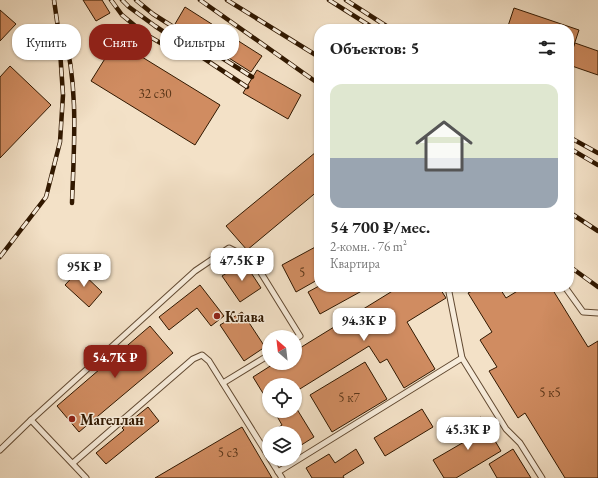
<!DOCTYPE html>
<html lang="ru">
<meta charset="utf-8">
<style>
body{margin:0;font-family:"EB Garamond",serif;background:#f2f2f2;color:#222;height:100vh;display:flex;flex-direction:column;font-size:15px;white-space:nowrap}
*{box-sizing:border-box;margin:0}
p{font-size:13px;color:#767676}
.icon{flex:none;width:22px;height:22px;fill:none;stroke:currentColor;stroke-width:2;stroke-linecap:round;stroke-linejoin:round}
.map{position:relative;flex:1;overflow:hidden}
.side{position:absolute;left:314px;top:24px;width:260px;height:268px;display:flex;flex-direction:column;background:#fff;border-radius:16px;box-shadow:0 1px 3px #0004}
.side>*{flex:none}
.hud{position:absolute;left:12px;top:24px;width:242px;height:36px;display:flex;gap:8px}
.needle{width:26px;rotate:332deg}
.buttons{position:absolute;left:262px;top:330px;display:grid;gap:8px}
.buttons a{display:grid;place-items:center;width:40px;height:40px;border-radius:50%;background:#fff;box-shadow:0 1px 3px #0004;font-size:20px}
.price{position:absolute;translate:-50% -34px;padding:0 9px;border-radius:8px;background:#fff;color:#222;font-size:13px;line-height:26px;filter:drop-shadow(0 1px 2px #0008)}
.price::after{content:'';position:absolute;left:50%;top:24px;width:12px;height:9px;margin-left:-6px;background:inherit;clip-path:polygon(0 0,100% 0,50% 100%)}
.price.on{background:#8f2418;color:#fff}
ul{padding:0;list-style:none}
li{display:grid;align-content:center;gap:8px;height:212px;padding:0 16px}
li span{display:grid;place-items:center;height:124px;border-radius:12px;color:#555}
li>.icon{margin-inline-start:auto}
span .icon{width:72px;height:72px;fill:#fffc;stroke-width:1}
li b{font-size:17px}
h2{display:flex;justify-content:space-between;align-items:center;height:48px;padding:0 16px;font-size:17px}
.tag{padding:0 14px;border-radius:16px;background:#fff;box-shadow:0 1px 3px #0004;font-size:14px;line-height:36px}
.tag.on{background:#8f2418;color:#fff}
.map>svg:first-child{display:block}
.building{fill:#d08c61;stroke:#311800}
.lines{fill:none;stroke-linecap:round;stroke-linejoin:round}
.lane-casing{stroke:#624a32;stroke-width:7}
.lane{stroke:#f7ecdb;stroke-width:5}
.rail-casing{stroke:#311800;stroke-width:4.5}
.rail{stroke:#f7ecdb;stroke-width:3;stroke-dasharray:9;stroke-linecap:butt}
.poi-dot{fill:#8f2418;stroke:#f7ecdb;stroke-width:1.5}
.labels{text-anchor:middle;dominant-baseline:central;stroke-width:3;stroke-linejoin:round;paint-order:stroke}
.number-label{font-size:13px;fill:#593518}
.poi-label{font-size:15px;font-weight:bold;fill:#311800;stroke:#f7ecdb;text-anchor:start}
</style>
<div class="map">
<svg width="598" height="478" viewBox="0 0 598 478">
<rect width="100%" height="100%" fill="#f3e1c7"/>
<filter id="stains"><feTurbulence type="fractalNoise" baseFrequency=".005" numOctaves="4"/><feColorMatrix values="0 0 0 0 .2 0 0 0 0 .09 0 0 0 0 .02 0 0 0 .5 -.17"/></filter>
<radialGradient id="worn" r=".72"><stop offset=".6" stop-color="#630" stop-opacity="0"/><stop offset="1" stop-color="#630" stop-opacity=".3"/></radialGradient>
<g class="building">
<path d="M83,0H102L110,13L96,21Z"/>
<path d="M185,7L262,56L251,72L175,24Z"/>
<path d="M514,8L579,30L569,60V29H507Z"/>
<path d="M0,10L16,24L0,41Z"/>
<path d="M116,41L220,105L195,145L91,81Z"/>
<path d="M575,43L598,51V75L569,65V60Z"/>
<path d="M10,66L51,105L0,158V77Z"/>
<path d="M257,70L301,95L288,119L243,93Z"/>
<path d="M316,152L319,156V190L247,250L226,226Z"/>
<path d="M319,245V279L296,292L282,265Z"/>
<path d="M244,262L261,288L240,302L222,276Z"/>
<path d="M79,270L102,292L89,307L65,285Z"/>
<path d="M200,285L224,316L211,326L197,308L169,330L159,317Z"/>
<path d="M319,286V287H369L320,314L308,292Z"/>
<path d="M399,287H439L446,298L407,322L435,369L404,388L387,359L380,363L369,346L295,392V385H269V403L253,377L275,363H295V351Z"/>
<path d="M470,287H499L506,298L524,287H551L588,347L598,341V478H565L525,413L518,418L489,371L497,367L480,340L492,332L468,293L472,291Z"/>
<path d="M242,312L265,347L244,361L220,325Z"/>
<path d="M150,326L173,353L79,432L57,406Z"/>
<path d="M365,362L387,399L332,432L310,395Z"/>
<path d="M295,406L314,437L295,449V433H274L273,431L282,425L274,411H295Z"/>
<path d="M148,407L159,421L106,464L96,453L124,430L122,428Z"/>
<path d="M422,409L433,427L385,456L374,438Z"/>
<path d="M481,417L501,451L456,478H444L433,460L464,442L458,431Z"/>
<path d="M242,427L272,478H155Z"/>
<path d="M356,449L364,463L343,476L344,478H312L306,468L329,454L335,463Z"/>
<path d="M513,449L531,478H497L489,464Z"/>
</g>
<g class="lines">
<defs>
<g id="lane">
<path d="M565,287L583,312L598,313"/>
<path d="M462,358L506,429L520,443L542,478"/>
<path d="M223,383L269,355"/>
<path d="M31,420L86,478"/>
<path d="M0,450L31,420L195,271L229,248L253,260L300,336L295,339"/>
<path d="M270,459L282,478"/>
<path d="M73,463L193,359L202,355L209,361L269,457"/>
<path d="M278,472L462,358L448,287"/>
</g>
</defs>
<use href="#lane" class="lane-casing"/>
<use href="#lane" class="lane"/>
<defs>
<g id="rail">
<path d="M111,0L122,15L145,34L171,49"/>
<path d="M122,0L129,7L155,26L247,87"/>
<path d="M136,0L153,14L252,77"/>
<path d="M200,0L319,84"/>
<path d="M227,0L319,57"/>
<path d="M329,0L375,29"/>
<path d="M346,0L391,29"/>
<path d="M63,29C79,86 74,145 72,203"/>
<path d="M569,137L598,153"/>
<path d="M569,148L598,165"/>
<path d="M569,212L598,231"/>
<path d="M0,257L46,197L60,142L63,95L59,35L54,0"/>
<path d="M569,266L598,287"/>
</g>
</defs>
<use href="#rail" class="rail-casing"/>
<use href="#rail" class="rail"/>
</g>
<g class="poi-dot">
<circle cx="217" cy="316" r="4"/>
<circle cx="72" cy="419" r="4"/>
</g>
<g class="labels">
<g class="number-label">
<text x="155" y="93">32 с30</text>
<text x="302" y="272">5</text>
<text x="550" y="392">5 к5</text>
<text x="349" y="397">5 к7</text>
<text x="228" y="452">5 с3</text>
</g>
<g class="poi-label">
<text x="225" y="316">Клава</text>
<text x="80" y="419">Магеллан</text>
</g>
</g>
<rect width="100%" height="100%" filter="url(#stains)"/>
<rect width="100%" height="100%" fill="url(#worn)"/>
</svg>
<div class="buttons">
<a><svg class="needle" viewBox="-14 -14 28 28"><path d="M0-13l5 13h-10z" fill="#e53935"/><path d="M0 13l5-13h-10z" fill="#767676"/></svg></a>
<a><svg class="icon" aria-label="locate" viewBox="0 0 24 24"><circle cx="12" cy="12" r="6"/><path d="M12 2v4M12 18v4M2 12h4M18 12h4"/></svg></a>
<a><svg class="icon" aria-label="layers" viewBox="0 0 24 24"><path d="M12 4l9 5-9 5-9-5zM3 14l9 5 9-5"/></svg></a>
</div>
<b class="price" style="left:242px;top:282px">47.5K ₽</b>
<b class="price" style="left:84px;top:288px">95K ₽</b>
<b class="price" style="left:364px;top:342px">94.3K ₽</b>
<b class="price on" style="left:115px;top:379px">54.7K ₽</b>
<b class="price" style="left:468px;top:451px">45.3K ₽</b>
<div class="hud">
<a class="tag">Купить</a>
<a class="tag on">Снять</a>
<a class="tag">Фильтры</a>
</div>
<section class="side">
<h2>Объектов: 5<svg class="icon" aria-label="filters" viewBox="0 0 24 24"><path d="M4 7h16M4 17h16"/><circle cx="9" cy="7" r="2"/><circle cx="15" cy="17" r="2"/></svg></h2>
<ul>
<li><span style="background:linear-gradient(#dfe7d0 60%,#9aa5b1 0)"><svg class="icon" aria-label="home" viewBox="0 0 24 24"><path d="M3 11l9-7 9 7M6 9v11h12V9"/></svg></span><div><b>54 700 ₽/мес.</b><p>2-комн. · 76 m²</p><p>Квартира</p></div></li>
</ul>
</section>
</div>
